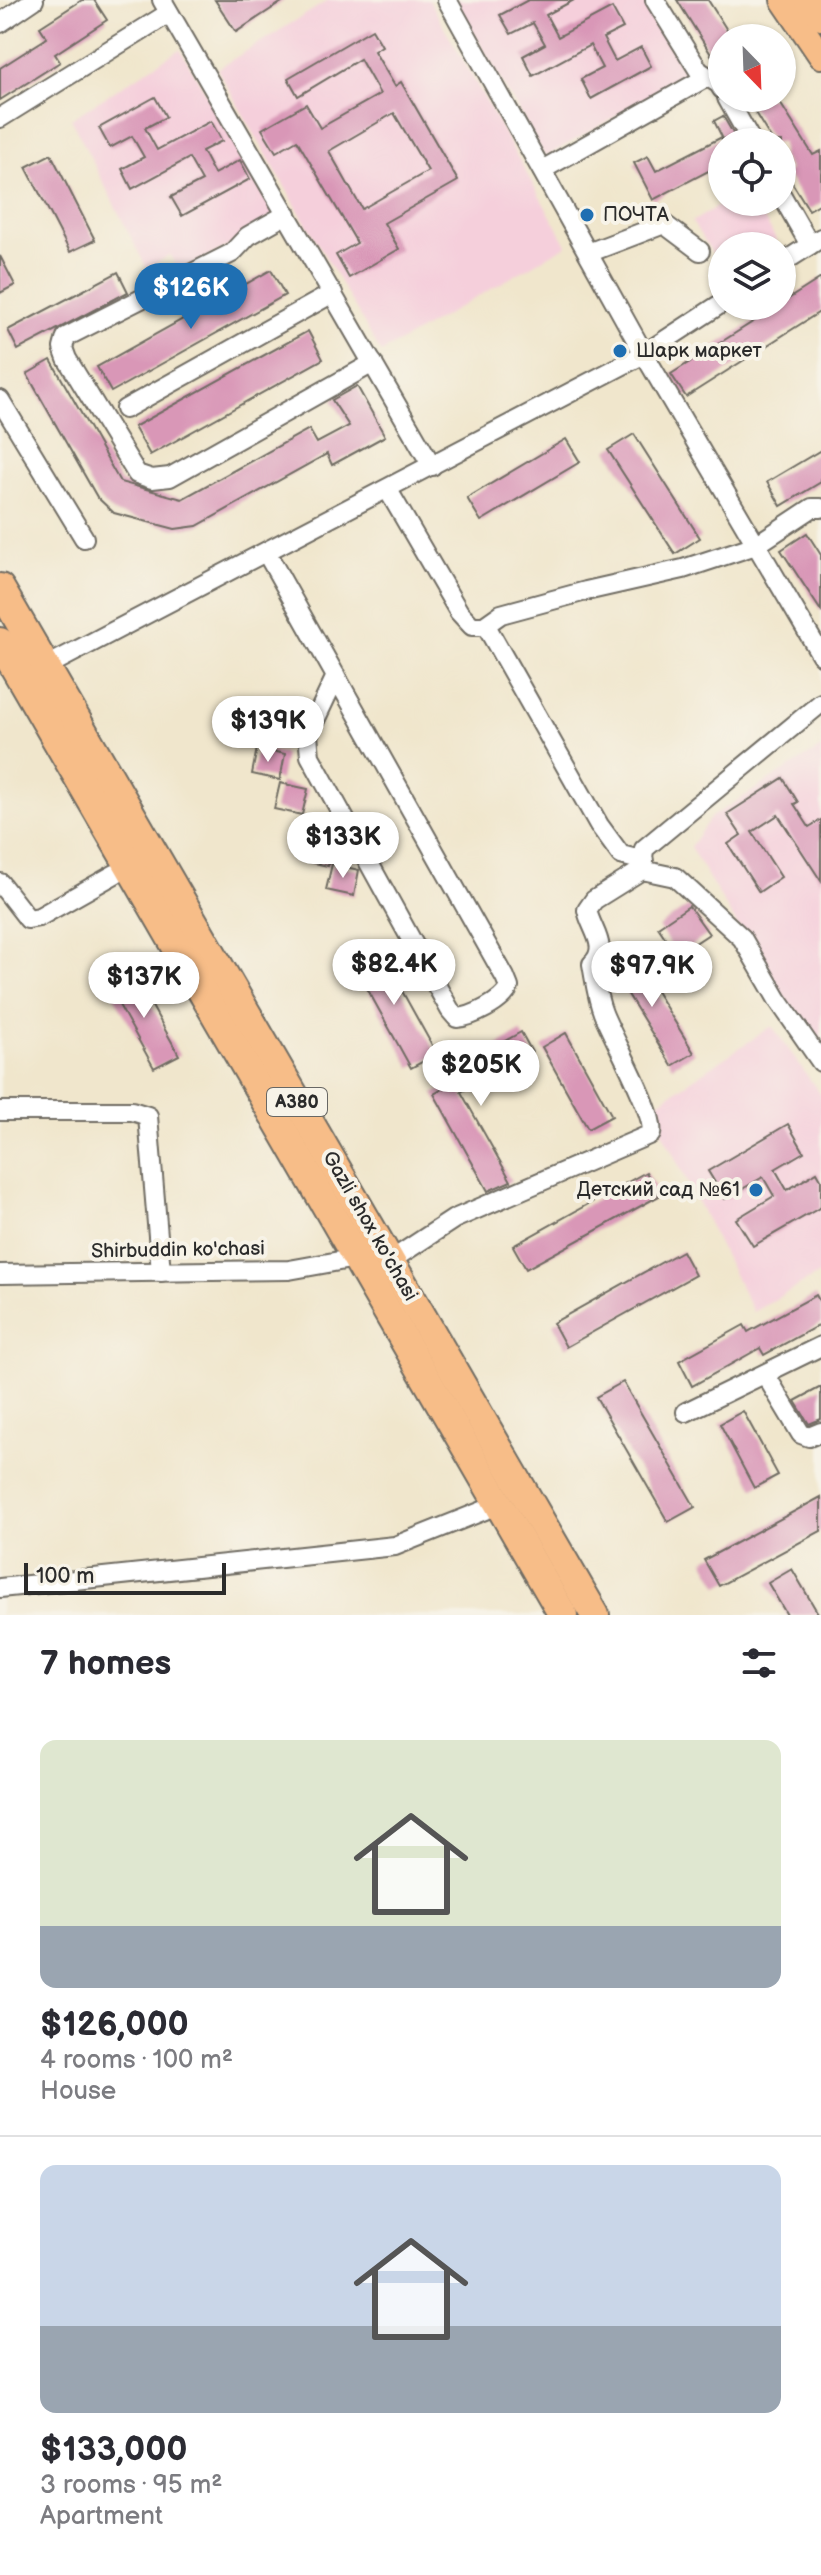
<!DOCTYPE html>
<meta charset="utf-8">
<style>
body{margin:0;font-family:"Balsamiq Sans",sans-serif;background:#f7f7f7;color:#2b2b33;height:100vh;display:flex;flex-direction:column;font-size:30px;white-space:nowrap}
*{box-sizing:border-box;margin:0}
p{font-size:26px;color:#7c7c81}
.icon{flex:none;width:44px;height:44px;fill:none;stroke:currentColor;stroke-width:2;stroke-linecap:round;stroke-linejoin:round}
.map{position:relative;height:1615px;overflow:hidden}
.drawer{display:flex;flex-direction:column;background:#fff;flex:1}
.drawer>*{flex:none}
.needle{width:52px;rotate:157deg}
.controls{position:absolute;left:708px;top:24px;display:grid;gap:16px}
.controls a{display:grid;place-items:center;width:88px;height:88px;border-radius:50%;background:#fff;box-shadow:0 2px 6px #0004;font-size:40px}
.scale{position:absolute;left:24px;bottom:20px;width:202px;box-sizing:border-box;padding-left:8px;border:4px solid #2b2b2b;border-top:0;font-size:22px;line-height:28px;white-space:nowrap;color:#2b2b2b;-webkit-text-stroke:6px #f7f3e8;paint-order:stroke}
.price{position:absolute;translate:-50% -68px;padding:0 18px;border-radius:28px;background:#fff;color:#222;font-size:26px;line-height:52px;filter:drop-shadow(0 2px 4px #0008)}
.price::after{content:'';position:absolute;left:50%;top:48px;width:24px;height:18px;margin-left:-12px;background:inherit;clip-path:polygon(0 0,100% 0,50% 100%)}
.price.active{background:#1f6fb2;color:#fff}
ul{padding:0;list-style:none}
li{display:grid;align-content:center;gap:16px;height:424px;padding:0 40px}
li+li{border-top:2px solid #e1e1e2}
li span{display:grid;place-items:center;height:248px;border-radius:16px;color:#555}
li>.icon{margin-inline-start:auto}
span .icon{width:144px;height:144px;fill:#fffc;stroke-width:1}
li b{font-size:34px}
h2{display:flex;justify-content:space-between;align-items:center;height:96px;padding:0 40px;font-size:34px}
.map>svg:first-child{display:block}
.built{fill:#f5cfdb}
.building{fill:#d997b7;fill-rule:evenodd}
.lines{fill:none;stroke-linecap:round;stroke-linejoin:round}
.minor-casing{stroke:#706c63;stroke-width:22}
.major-casing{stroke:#706c63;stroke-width:28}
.highway-casing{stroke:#706c63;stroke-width:32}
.minor{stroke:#fff;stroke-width:18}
.major{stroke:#f7bd88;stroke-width:24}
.highway{stroke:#f7bd88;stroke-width:28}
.poi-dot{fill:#1f6fb2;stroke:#f7f3e8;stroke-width:3}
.labels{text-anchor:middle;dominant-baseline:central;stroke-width:8;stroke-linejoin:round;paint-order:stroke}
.shield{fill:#f7f3e8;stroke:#686764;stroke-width:2}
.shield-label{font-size:18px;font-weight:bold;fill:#2b2b2b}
.poi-label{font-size:20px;fill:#2b2b2b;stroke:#f7f3e8;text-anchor:start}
.street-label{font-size:20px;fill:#2b2b2b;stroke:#f7f3e8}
</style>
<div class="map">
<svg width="821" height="1615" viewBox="0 0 821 1615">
<rect width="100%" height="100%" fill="#f7f3e8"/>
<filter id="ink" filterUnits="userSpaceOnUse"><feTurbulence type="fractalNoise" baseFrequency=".0125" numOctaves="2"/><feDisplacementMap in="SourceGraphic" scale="16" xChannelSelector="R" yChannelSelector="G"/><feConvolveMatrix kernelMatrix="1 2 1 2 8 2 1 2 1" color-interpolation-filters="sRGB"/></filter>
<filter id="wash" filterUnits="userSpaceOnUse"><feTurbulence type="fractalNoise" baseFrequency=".006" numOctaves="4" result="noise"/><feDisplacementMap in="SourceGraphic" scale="32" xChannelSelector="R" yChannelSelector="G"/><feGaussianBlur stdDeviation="1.8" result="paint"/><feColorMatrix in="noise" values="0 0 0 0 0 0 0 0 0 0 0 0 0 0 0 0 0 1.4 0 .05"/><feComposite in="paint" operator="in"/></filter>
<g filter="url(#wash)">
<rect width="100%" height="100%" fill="#f0e6cc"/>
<g class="built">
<path d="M329,0H429L567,245L381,353L217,69Z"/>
<path d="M455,0H645L687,76L545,157Z"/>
<path d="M180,49L277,213L229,246L179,272L170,255L147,269L71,119Z"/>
<path d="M724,202H754L777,241L769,246H722V268L692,222Z"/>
<path d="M821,748V1064L690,847L711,817Z"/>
<path d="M772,1026L821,1095V1273L753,1312L650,1108Z"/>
</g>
<g id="blocks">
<g class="building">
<path d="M82,0H94L107,20L55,54L60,62L0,100V68L47,38L40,27Z"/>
<path d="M215,0H285L236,32Z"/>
<path d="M528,0H574L546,15L558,37L612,8L623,28L603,38L615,61L641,47L651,66L591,99L581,79L602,68L590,45L533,76L523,56L545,44L533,23L511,34L500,15Z"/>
<path d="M677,0H708L732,38H722V72Z"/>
<path d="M372,29L382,46L374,51L395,86L401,82L458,181L384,223L399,249L349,278L336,255L357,243L297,140L276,152L262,129L306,104L320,128L380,94L360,59L298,96L288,78ZM394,113L428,171L362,209L329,151Z"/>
<path d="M155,97L166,117L145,128L157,150L211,121L222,141L202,151L214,174L240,160L250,179L182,216L171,197L202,181L189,158L132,189L122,169L144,157L132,136L110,148L99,128Z"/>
<path d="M746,98H777L813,155L821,151V203L809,210L786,173L790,170L782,157V142H773Z"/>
<path d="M723,116L738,142H725L722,137V164L653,200L634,163L648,156L656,171L722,137L714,121Z"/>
<path d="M51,154L95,240L70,252L26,167Z"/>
<path d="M0,256L15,285L0,293Z"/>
<path d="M271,270L285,295L111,392L97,367Z"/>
<path d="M118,272L128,292L18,350L8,330Z"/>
<path d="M821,278V311L686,397L671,374L778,306H782V303Z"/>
<path d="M308,331L323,359L150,455L134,427Z"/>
<path d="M51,360L120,482L182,499L309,429L317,443L349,426L332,400L357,386L385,436L332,465L327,454L197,526L175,529L114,513L97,497L27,374Z"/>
<path d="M634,434L700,538L675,554L608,450Z"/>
<path d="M566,439L580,462L481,521L467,498Z"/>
<path d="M821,450V482L781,506L767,482Z"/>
<path d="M807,533L821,555V611L781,550Z"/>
<path d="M257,748L285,754L280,780L252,774Z"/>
<path d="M783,778L798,802L794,804L809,827L821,820V881L778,815L752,832L781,877L759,892L728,844L741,835L727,814Z"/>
<path d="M280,783L308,789L302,815L274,809Z"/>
<path d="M305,834L333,839L328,866L300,860Z"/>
<path d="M332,864L359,870L354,896L326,890Z"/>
<path d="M689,906L709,934L677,955L658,927Z"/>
<path d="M377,946L437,1054L411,1068L352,961Z"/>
<path d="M632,952L694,1053L672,1066L610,965Z"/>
<path d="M133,972L179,1055L154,1068L108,985Z"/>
<path d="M521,1032L532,1052L461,1092L511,1181L488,1191L434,1094L468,1075L462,1065Z"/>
<path d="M566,1033L612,1116L588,1129L542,1047Z"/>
<path d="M788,1124L804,1152L775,1169L787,1190L817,1172L821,1179V1207L753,1246L736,1219L774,1196L763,1177L725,1199L708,1171Z"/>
<path d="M646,1172L659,1196L526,1269L513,1246Z"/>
<path d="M682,1251L695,1275L566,1347L553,1323Z"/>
<path d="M816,1295L821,1304V1324L764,1355L760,1348L692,1386L679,1361L744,1325L748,1332Z"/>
<path d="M623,1382L695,1507L668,1522L596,1397Z"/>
<path d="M821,1387V1419L809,1424L795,1401Z"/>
<path d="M743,1411L778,1475L754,1488L720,1424Z"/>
<path d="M821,1497V1531L719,1586L704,1560Z"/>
<path d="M792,1569L819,1615H787L768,1583Z"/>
</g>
</g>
</g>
<g filter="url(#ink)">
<use href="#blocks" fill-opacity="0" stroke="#706c63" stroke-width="2"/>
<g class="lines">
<defs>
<g id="minor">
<path d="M162,0L432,466"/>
<path d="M447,0L644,354L821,655"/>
<path d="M655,0L699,71L719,84L722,89"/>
<path d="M0,23L34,0"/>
<path d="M727,98L752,142"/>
<path d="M0,118L169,13"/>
<path d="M542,170L707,77"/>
<path d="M782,196L810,245"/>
<path d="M287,214L248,236L232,253L66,337L63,348L67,359L137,474L152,479L170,477L373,363"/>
<path d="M588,253L664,224L700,251"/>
<path d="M782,263L821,238"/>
<path d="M0,400L84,538"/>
<path d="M125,409L333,293"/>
<path d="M388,490L459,612L472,626H484L489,631L599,825L621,855L644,861"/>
<path d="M266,552L505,977L509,987C503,1002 472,1017 457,1018L450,1010L310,756L308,735L336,676"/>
<path d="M484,626L501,614L586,591L683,569L756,545L812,508H821"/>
<path d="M47,666L644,354L722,303"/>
<path d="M642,870L675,877L742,938L778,1000L821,1062"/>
<path d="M0,883L28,919L39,917L115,874"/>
<path d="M0,1111H132L148,1116L161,1272"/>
<path d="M390,1261L454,1219L651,1134C657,1115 612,1037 603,1013C597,998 595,980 592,964C610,947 591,930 587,910L594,900L642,870L644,849L821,703"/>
<path d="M0,1274L289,1270L356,1258"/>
<path d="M765,1374L801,1434L809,1437L821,1432"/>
<path d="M686,1412L821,1346"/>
<path d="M0,1588L395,1546L500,1504"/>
</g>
<g id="major">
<path d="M783,0L821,56"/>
<path d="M807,0L821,18"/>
</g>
<g id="highway">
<path d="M0,588L595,1615"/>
<path d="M0,642L563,1615"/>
</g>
</defs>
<use href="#minor" class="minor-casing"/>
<use href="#major" class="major-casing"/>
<use href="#highway" class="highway-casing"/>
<use href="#minor" class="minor"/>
<use href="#major" class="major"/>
<use href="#highway" class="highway"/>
</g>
</g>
<g class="poi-dot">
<circle cx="587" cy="215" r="8"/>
<circle cx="620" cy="351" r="8"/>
<circle cx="756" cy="1190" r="8"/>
</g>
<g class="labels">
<rect class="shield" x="267" y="1088" width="60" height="28" rx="6"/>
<g class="shield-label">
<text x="297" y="1102">A380</text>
</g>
<g class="poi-label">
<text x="603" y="215">ПОЧТА</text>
<text x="636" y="351">Шарк маркет</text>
<text x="740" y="1190" text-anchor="end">Детский сад №61</text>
</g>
<g class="street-label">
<text transform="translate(370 1226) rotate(60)">Gazli shox ko'chasi</text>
<text transform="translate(178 1250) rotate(-1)">Shirbuddin ko'chasi</text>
</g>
</g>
</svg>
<div class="controls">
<a><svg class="needle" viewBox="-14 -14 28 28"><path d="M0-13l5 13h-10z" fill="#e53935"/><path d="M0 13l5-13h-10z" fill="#7c7c81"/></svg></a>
<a><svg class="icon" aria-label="locate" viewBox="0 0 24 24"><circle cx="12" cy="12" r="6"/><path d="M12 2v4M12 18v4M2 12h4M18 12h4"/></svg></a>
<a><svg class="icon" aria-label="layers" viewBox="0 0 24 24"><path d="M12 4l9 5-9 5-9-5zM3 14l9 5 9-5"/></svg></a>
</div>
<div class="scale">100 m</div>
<b class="price active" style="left:191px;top:331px">$126K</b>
<b class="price" style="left:268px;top:764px">$139K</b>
<b class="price" style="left:343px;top:880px">$133K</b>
<b class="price" style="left:394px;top:1007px">$82.4K</b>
<b class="price" style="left:652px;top:1009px">$97.9K</b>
<b class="price" style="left:144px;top:1020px">$137K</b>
<b class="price" style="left:481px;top:1108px">$205K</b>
</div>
<section class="drawer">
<h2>7 homes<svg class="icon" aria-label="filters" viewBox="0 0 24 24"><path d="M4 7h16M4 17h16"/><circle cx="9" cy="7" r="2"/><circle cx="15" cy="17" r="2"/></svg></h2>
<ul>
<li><span style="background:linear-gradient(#dfe7d0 75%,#9aa5b1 0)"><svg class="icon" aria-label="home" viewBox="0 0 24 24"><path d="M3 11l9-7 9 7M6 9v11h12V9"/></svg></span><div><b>$126,000</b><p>4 rooms · 100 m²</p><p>House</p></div></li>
<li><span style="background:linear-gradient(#c9d6e8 65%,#9aa5b1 0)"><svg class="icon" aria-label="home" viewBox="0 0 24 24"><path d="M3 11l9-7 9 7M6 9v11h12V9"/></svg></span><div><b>$133,000</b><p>3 rooms · 95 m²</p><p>Apartment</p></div></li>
</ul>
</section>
